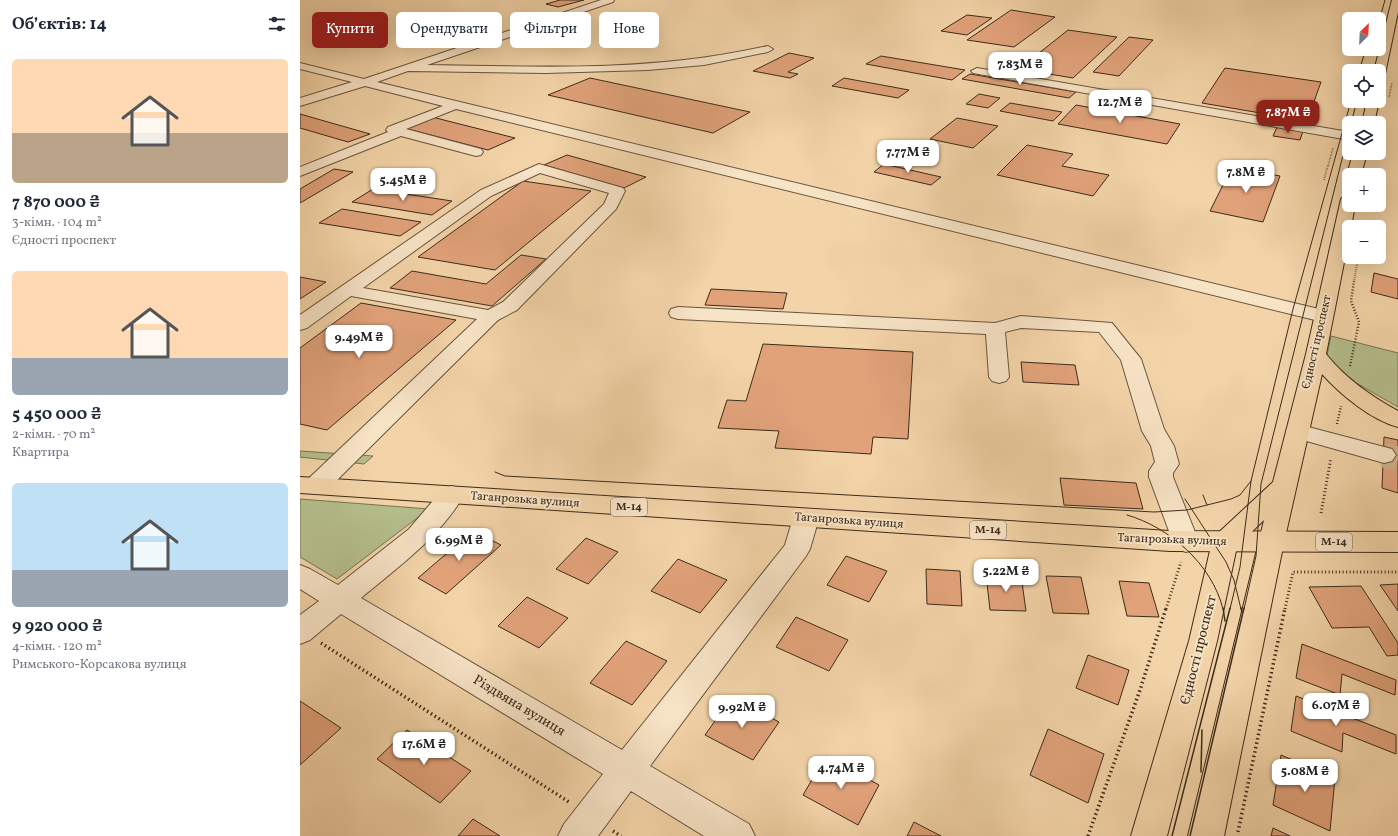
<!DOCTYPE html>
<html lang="uk">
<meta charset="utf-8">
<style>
body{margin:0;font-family:Vollkorn,serif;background:#f2f2f3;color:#1f2937;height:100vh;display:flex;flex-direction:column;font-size:15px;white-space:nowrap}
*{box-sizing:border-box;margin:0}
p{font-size:13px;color:#747a83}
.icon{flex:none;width:22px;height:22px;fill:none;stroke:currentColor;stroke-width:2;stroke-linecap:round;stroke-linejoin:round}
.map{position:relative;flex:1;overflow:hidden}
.panel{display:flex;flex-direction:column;background:#fff;width:300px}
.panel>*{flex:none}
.top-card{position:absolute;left:12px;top:12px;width:380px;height:36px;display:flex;gap:8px}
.needle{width:26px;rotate:24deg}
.fabs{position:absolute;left:1042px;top:12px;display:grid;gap:8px}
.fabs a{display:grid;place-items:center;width:44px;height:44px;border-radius:6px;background:#fff;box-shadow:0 4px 16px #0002;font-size:20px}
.price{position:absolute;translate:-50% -34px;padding:0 9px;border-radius:8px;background:#fff;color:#222;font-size:13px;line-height:26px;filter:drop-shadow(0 1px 2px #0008)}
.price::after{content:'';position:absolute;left:50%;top:24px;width:12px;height:9px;margin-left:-6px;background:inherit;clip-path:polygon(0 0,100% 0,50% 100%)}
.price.on{background:#8f2418;color:#fff}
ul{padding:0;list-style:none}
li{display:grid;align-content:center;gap:8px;height:212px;padding:0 12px}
li span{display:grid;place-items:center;height:124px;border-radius:6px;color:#555}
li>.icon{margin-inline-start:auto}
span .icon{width:72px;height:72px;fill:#fffc;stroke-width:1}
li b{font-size:17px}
h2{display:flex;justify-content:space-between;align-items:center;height:48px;padding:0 12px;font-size:17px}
.chip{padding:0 14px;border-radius:6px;background:#fff;box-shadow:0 4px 16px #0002;font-size:14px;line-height:36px}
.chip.on{background:#8f2418;color:#fff}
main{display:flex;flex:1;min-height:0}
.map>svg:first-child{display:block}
.green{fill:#b5be8c;stroke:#797454}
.building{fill:#e1a27a;stroke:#3d2b1b}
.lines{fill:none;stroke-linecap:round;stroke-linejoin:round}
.minor-tunnel{stroke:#cfb28c;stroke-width:25;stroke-dasharray:25 12;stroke-linecap:butt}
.minor-casing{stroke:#6a553e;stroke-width:2}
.major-casing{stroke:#3d2b1b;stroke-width:2}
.highway-casing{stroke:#3d2b1b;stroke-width:2}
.path-far4{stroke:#3d2b1b;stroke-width:1.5;stroke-dasharray:0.5 1;stroke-linecap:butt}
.path-far3{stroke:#3d2b1b;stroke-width:2;stroke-dasharray:0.5 1.5;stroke-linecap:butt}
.path-far2{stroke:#3d2b1b;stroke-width:2.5;stroke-dasharray:1 2;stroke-linecap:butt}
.path-far1{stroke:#3d2b1b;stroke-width:3;stroke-dasharray:1 2.5;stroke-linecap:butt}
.path{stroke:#3d2b1b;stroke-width:3.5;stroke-dasharray:1.5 3;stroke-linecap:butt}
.minor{fill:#f7e3c6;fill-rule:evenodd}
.major{fill:#f3d4a8;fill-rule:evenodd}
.highway{fill:#f3d4a8;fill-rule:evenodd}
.tram-far1{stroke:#3d2b1b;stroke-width:1}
.tram{stroke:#3d2b1b;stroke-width:1.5}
.labels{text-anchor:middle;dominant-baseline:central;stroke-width:4;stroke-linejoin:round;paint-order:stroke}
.shield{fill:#f7e3c6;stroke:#75624e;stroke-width:1}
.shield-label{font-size:11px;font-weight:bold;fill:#3d2b1b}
.street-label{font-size:12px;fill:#3d2b1b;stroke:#f7e3c6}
.near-street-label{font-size:14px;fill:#3d2b1b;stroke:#f7e3c6}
</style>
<main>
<section class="panel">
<h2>Об’єктів: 14<svg class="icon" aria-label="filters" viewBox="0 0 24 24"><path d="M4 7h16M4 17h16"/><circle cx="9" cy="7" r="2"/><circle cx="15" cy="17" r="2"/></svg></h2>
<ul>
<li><span style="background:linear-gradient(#ffd9b3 60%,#b9a48a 0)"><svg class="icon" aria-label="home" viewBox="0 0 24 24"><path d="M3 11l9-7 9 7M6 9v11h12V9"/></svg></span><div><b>7 870 000 ₴</b><p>3-кімн. · 104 m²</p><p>Єдності проспект</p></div></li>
<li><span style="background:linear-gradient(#ffd9b3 70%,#9aa5b1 0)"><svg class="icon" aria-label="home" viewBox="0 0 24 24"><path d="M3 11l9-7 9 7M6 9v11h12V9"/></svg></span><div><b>5 450 000 ₴</b><p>2-кімн. · 70 m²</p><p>Квартира</p></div></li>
<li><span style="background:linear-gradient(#bfe0f5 70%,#9aa5b1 0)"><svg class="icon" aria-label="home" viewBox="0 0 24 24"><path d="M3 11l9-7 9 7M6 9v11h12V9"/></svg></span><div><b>9 920 000 ₴</b><p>4-кімн. · 120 m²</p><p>Римського-Корсакова вулиця</p></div></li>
</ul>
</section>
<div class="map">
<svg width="1098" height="836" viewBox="0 0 1098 836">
<rect width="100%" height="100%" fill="#f3d4a8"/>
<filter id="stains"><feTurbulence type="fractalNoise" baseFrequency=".005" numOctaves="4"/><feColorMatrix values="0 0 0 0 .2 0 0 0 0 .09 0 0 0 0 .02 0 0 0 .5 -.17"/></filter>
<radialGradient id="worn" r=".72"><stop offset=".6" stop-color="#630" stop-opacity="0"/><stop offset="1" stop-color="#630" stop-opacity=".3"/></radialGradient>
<g class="green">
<path d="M1031,336L1098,353V407L1025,365Z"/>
<path d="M0,451L73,456L64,464L0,457Z"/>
<path d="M0,499L129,509L37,579L0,557Z"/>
</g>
<g class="building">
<path d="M260,0H284L258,7L246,4Z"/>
<path d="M711,10L755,17L714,47L667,40Z"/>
<path d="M58,15L81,22L58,28L35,20Z"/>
<path d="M667,15L692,18L667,35L641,31Z"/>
<path d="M152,17L175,24L160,28L138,21Z"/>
<path d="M768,30L817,37L773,78L719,69Z"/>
<path d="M829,37L853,40L819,76L793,72Z"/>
<path d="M489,53L514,58L488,72L498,74L490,78L453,71Z"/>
<path d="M581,56L665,70L652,80L566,64Z"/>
<path d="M925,68L1021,82L1007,121L902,103Z"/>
<path d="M670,74L776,92L769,98L662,79Z"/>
<path d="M290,78L450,112L413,133L248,95Z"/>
<path d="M544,78L609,90L598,98L532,86Z"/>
<path d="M679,94L700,98L688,108L666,104Z"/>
<path d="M710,103L762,112L753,121L700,111Z"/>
<path d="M776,105L880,124L867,144L758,124Z"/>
<path d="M0,114L70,134L48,142L0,128Z"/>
<path d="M132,117L215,138L188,150L104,128Z"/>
<path d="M657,118L698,126L673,148L630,139Z"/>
<path d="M977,127L1003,131L1000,140L973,136Z"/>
<path d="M727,145L773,154L762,166L809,175L793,196L697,175Z"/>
<path d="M267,155L346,177L324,188L244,165Z"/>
<path d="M584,164L641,177L631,185L574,172Z"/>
<path d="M932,167L980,176L963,222L910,211Z"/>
<path d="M34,169L53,172L0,203V189Z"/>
<path d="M223,181L291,191L195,270L118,257Z"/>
<path d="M73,189L152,201L132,215L52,202Z"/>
<path d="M42,209L121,222L100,236L19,223Z"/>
<path d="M221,255L246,259L192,306L90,288L112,271L186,284Z"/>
<path d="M1074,273L1098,279V299L1071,292Z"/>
<path d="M0,277L26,282L0,299Z"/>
<path d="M411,289L487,293L483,309L405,305Z"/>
<path d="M61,303L156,320L27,430L0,424V348Z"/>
<path d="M463,344L613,352L608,439L573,437L571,454L475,448L479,431L418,428L427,400L446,401Z"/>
<path d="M721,362L775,365L779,385L723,382Z"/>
<path d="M1084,437L1098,440V493L1082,488Z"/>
<path d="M760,478L836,483L843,509L764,505Z"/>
<path d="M173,531L201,545L146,594L118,578Z"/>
<path d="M286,538L318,552L288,584L256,569Z"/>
<path d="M546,556L587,571L569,602L527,585Z"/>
<path d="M378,559L427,580L400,613L351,591Z"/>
<path d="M626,569L660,571L662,606L627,604Z"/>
<path d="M686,574L721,575L726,611L690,610Z"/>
<path d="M746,576L781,577L789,614L753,613Z"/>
<path d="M819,581L849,583L859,617L827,616Z"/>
<path d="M1098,584V611L1080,585Z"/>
<path d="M1061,586L1098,643V655L1087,656L1069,627L1032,628L1009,587Z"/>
<path d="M227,597L268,618L239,648L198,626Z"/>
<path d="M496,617L548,640L529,671L476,647Z"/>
<path d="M326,641L367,661L332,705L290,683Z"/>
<path d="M1002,644L1096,680L1095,695L1042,674L1040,695L996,678Z"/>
<path d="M788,655L829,670L818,705L776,688Z"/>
<path d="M996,696L1096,735V754L1043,733L1042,752L991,731Z"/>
<path d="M432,697L479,722L453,760L405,735Z"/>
<path d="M0,701L41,728L0,765Z"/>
<path d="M748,729L804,754L788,803L730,775Z"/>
<path d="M107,730L171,771L140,803L77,759Z"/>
<path d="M981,755L1035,778L1030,831L973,805Z"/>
<path d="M526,756L579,785L558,825L503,795Z"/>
<path d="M173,819L200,836H158Z"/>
<path d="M614,822L641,836H607Z"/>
<path d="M973,828L990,836H971Z"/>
</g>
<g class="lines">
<path class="minor-tunnel" d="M1084,455L1098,459"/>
<defs>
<g id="minor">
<path d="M301,0H314L313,2L127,65C212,66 299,70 384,60C413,57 440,52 468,46L473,49L468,52L404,65L348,70L246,73L108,71L77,82L1023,310L1030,312L1032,316L1030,320L1023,322L156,109L106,129L181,149L183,152L181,155L176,156L101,136L0,176V167L88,132L86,130L88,127L143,106L65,86L0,106V98L52,82L0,69V63L64,79Z"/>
<path d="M677,68L1049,132V140L673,73L671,71Z"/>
<path d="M239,164L323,188L325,191L316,209L217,310L198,320L25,492L16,494L7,492L4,486L7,480L177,319L51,296L7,328L0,330V315L181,190ZM240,173L309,193L304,204L203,302L188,310L63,288L191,196Z"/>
<path d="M378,307L695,323L721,316L812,323L841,359L864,429L874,446L879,464L873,473V477L899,542L895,549L886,552L877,549L873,542L849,477V471L855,462L851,446L842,431L821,360L799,332L721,328L705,332L709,377L706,381L699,383L692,381L689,377L686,334L378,319L371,317L369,313L371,309Z"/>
<path d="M997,424L1092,449L1096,455L1092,461L1084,463L989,436L986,431L989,426Z"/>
<path d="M152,486L161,489L164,495C139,538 98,567 61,598L322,750L485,545L493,518L497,511L506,509L515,511L519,518L510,549L506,556L350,766L449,824L455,836H404L331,791L298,836H258L264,824L303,774L41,614L10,640L0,644V615L19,601L0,589V565L10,569L38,585L109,529L143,489Z"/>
</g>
<g id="major">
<path d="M1092,0H1098V12L1085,74L1083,76L1079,77V71H1074Z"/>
<path d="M1067,101H1079L1074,123H1062Z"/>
<path d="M1053,153H1067L1061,175H1049V178L1047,175Z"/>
<path d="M1049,194V205H1055L1051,227H1049V237L1026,354C1045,378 1071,396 1098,411V427C1071,420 1040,394 1022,374L984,542L924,836H888L964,520L937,546L917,641L867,836H831L889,641L912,542L916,535L973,482L1006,354L1041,199L1044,196Z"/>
</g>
<path id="highway" d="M0,477L870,531L1098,532V552L870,551L0,493Z"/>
</defs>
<use href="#minor" class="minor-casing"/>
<use href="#major" class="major-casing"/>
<use href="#highway" class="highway-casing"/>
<g class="path-far4">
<path d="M1089,97L1092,83"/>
<path d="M1079,139L1081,131"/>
<path d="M1028,166L1033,148"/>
</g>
<g class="path-far3">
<path d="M1024,180L1028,165"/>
<path d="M1054,282L1058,257"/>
</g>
<g class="path-far2">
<path d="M1050,366L1059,322L1051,301L1054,281"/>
<path d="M1037,424L1041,406"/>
</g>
<g class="path-far1">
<path d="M1021,513L1031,458"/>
<path d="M866,609L881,562"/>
<path d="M985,609L993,572H1098"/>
</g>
<g class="path">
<path d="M21,643L269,802"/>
<path d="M313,831L321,836"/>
<path d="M938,832L985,608"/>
<path d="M788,836L840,690L866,608"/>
</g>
<use href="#minor" class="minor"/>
<use href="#major" class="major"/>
<use href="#highway" class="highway"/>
<g class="tram-far1">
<path d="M1079,21L1085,0"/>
<path d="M1059,71L1066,49"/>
<path d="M1051,123L1057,101"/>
<path d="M195,472L205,476L854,512L887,510L931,499L940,495L951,481"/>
<path d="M903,495L907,505"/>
<path d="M885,499L926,562L934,580L941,609"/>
<path d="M827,515C869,527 912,564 923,609"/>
<path d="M930,609L940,567L951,481L993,309L1051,101"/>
<path d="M944,609L956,556L961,484L1049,131"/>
</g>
<g class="tram">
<path d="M923,608L925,621"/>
<path d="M941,608L942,612"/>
<path d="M901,772L902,730"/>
<path d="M872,836L930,608"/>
<path d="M890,836L944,608"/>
</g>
</g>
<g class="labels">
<g class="shield">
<rect x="311" y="498" width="36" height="18" rx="3"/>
<rect x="670" y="521" width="36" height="18" rx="3"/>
<rect x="1016" y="533" width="36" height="18" rx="3"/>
</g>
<g class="shield-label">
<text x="329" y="507">М-14</text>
<text x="688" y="530">М-14</text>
<text x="1034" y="542">М-14</text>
</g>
<g class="street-label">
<text transform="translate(1017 342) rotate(-77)">Єдності проспект</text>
<text transform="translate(225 500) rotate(4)">Таганрозька вулиця</text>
<text transform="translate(549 521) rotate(4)">Таганрозька вулиця</text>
<text transform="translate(872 540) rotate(2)">Таганрозька вулиця</text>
</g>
<g class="near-street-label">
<text transform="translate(899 650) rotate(-76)">Єдності проспект</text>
<text transform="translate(219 706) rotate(31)">Різдвяна вулиця</text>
</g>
</g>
<rect width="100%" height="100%" filter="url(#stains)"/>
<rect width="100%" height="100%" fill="url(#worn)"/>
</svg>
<div class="fabs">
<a><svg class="needle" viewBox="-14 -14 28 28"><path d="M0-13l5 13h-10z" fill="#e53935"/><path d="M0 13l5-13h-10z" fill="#747a83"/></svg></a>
<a><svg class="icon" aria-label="locate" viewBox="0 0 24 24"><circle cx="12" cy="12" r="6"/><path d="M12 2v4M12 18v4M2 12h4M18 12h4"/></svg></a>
<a><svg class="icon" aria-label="layers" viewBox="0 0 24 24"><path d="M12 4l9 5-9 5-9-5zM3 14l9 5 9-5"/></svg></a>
<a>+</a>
<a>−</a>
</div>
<b class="price" style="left:720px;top:86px">7.83M ₴</b>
<b class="price" style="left:820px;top:124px">12.7M ₴</b>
<b class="price on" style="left:988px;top:134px">7.87M ₴</b>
<b class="price" style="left:608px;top:174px">7.77M ₴</b>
<b class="price" style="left:946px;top:194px">7.8M ₴</b>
<b class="price" style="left:103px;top:202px">5.45M ₴</b>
<b class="price" style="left:59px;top:359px">9.49M ₴</b>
<b class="price" style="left:159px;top:562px">6.99M ₴</b>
<b class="price" style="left:706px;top:593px">5.22M ₴</b>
<b class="price" style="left:1036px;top:727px">6.07M ₴</b>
<b class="price" style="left:442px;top:729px">9.92M ₴</b>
<b class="price" style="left:124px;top:766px">17.6M ₴</b>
<b class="price" style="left:541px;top:790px">4.74M ₴</b>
<b class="price" style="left:1005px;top:793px">5.08M ₴</b>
<div class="top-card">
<a class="chip on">Купити</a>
<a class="chip">Орендувати</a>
<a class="chip">Фільтри</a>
<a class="chip">Нове</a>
</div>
</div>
</main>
